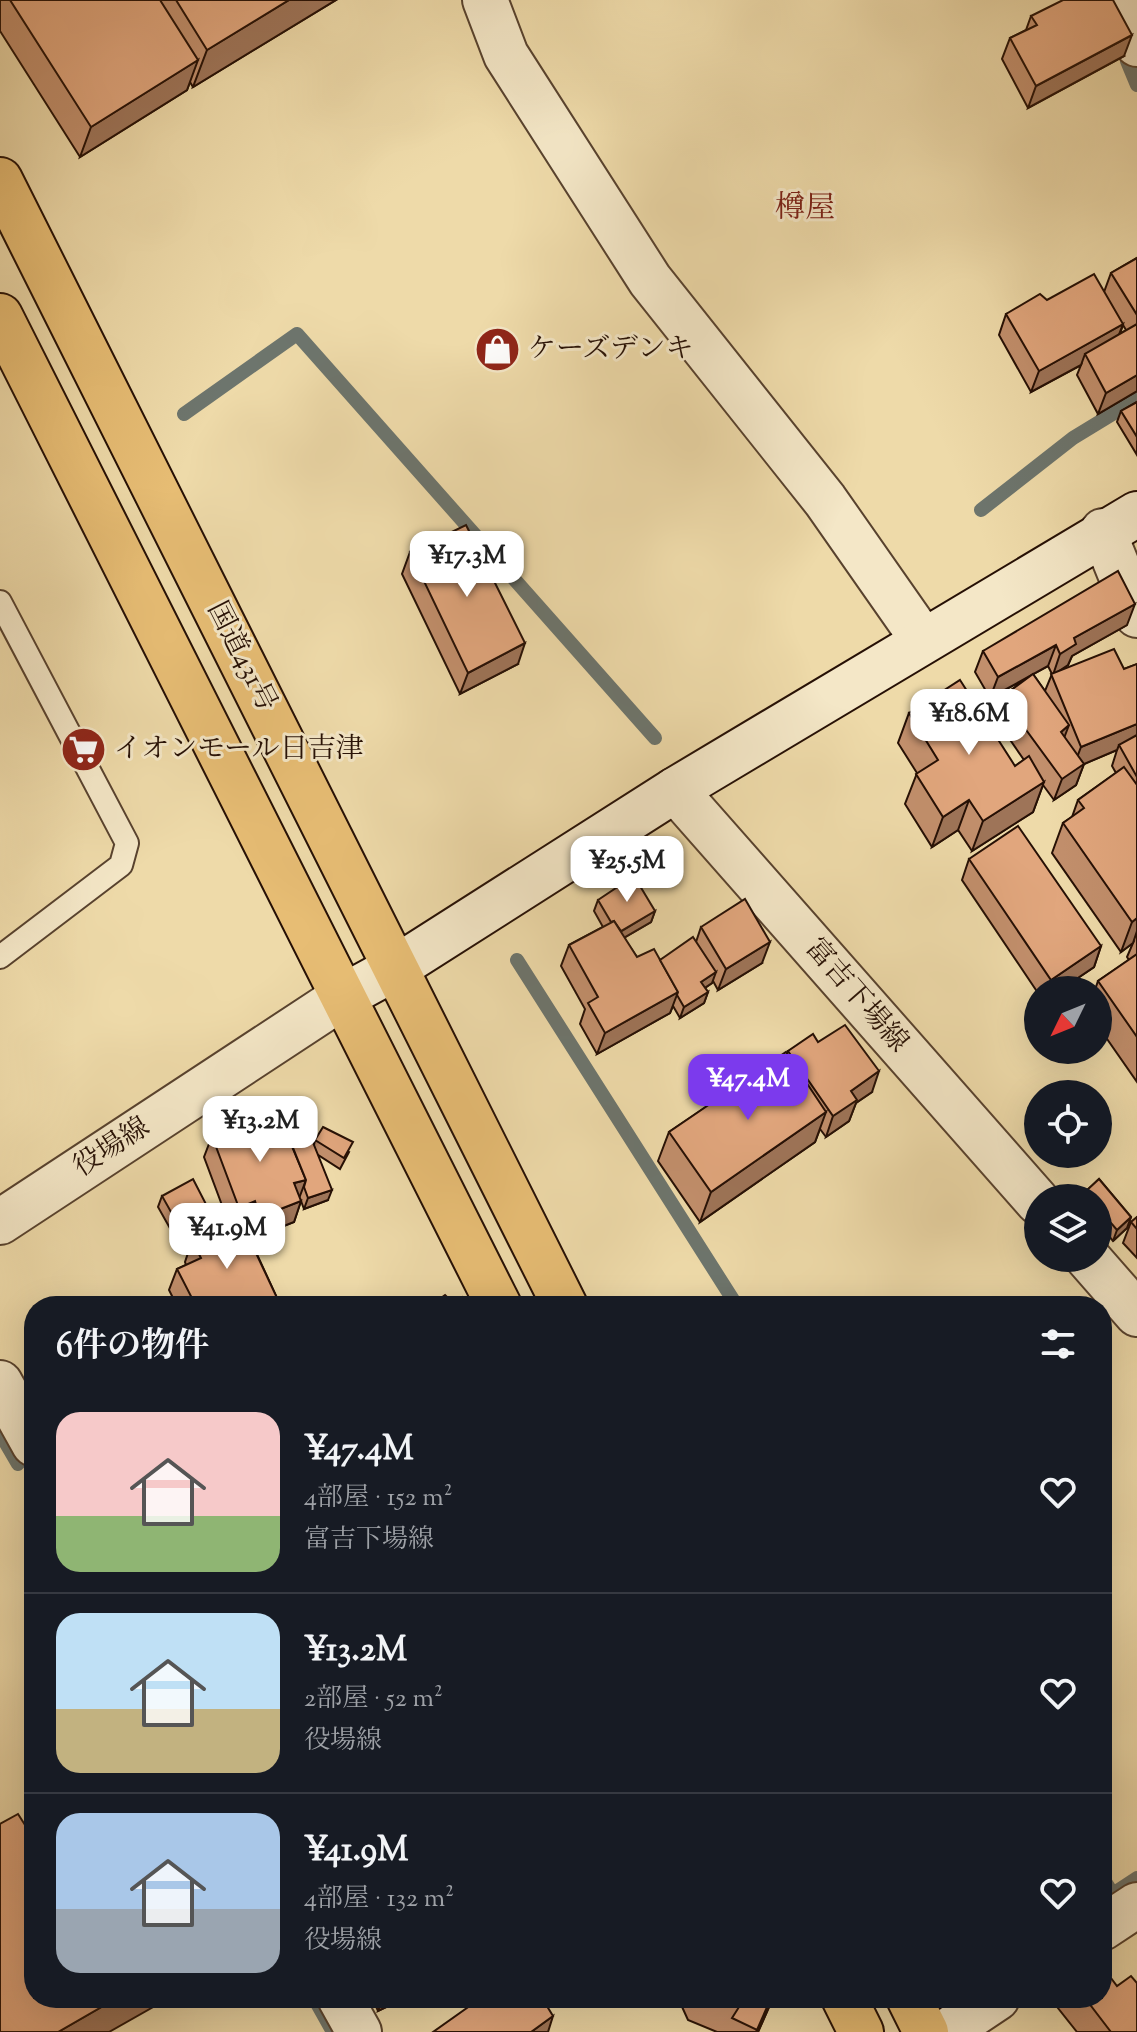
<!DOCTYPE html>
<html lang="ja">
<meta charset="utf-8">
<style>
body{margin:0;font-family:"Sorts Mill Goudy","Noto Serif JP",serif;background:#242831;color:#f1f3f6;height:100vh;display:flex;flex-direction:column;font-size:30px;white-space:nowrap}
*{box-sizing:border-box;margin:0}
p{font-size:26px;color:#9ea1a6}
.icon{flex:none;width:44px;height:44px;fill:none;stroke:currentColor;stroke-width:2;stroke-linecap:round;stroke-linejoin:round}
.map{position:relative;flex:1;overflow:hidden}
.sheet{position:absolute;left:24px;top:1296px;width:1088px;height:712px;display:flex;flex-direction:column;background:#171b24;border-radius:32px;box-shadow:0 8px 32px #0002}
.sheet>*{flex:none}
.needle{width:52px;rotate:227deg}
.fabs{position:absolute;left:1024px;top:976px;display:grid;gap:16px}
.fabs a{display:grid;place-items:center;width:88px;height:88px;border-radius:50%;background:#171b24;box-shadow:0 8px 32px #0002;font-size:40px}
.price{position:absolute;translate:-50% -68px;padding:0 18px;border-radius:16px;background:#fff;color:#222;font-size:26px;line-height:52px;filter:drop-shadow(0 2px 4px #0008)}
.price::after{content:'';position:absolute;left:50%;top:48px;width:24px;height:18px;margin-left:-12px;background:inherit;clip-path:polygon(0 0,100% 0,50% 100%)}
.price.on{background:#7c3aed;color:#fff}
ul{padding:0;list-style:none}
li{display:flex;align-items:center;gap:24px;height:200px;padding:0 32px}
li+li{border-top:2px solid #363941}
li span{display:grid;place-items:center;flex:none;width:224px;height:160px;border-radius:24px;color:#555}
li>.icon{margin-inline-start:auto}
span .icon{width:96px;height:96px;fill:#fffc;stroke-width:1}
li b{font-size:34px}
h2{display:flex;justify-content:space-between;align-items:center;height:96px;padding:0 32px;font-size:34px}
.map>svg:first-child{display:block}
.lines{fill:none;stroke-linecap:round;stroke-linejoin:round}
.stream{stroke:#6d756d;stroke-width:14}
.lane-casing{stroke:#58422e;stroke-width:26}
.street-casing{stroke:#58422e;stroke-width:48}
.secondary-casing{stroke:#261005;stroke-width:48}
.highway-casing{stroke:#261005;stroke-width:48}
.lane{stroke:#f4e7c7;stroke-width:22}
.street{stroke:#f4e7c7;stroke-width:44}
.secondary{stroke:#f4e7c7;stroke-width:44}
.highway{stroke:#e7bd74;stroke-width:44}
.wall{fill:#c28f6c;stroke:#261005;stroke-width:2;fill-rule:evenodd}
.shaded-wall{fill:#9e7458;stroke:#261005;stroke-width:2}
.building{fill:#e1a67d;stroke:#261005;stroke-width:2}
.labels{text-anchor:middle;dominant-baseline:central;stroke-width:6;stroke-linejoin:round;paint-order:stroke}
.poi-label{font-size:28px;fill:#261005;stroke:#f4e7c7;text-anchor:start}
.street-label{font-size:28px;fill:#261005;stroke:#f4e7c7}
.neighbourhood-label{font-size:30px;fill:#7a1f14;stroke:#f4e7c7}
</style>
<div class="map">
<svg width="1137" height="2032" viewBox="0 0 1137 2032">
<rect width="100%" height="100%" fill="#eedaa9"/>
<filter id="stains"><feTurbulence type="fractalNoise" baseFrequency=".0025" numOctaves="4"/><feColorMatrix values="0 0 0 0 .2 0 0 0 0 .09 0 0 0 0 .02 0 0 0 .5 -.17"/></filter>
<radialGradient id="worn" r=".72"><stop offset=".6" stop-color="#630" stop-opacity="0"/><stop offset="1" stop-color="#630" stop-opacity=".3"/></radialGradient>
<g class="lines">
<g class="stream">
<path d="M1127,61L1137,85"/>
<path d="M184,414L297,334L655,738"/>
<path d="M981,510L1073,438L1137,399"/>
<path d="M517,960L737,1306"/>
<path d="M0,1433L18,1464"/>
<path d="M1102,1877L1113,1894"/>
<path d="M1102,1901L1137,1878"/>
<path d="M314,1998L333,2032"/>
</g>
<defs>
<path id="lane" d="M0,602L127,843L121,865L0,957"/>
<g id="street">
<path d="M485,0L506,55L650,280L825,500L923,640"/>
<path d="M1118,0L1137,44"/>
<path d="M1103,531L1137,615"/>
<path d="M675,790L1038,1202"/>
<path d="M0,1222L344,996"/>
<path d="M1088,1258L1137,1314"/>
<path d="M0,1383L34,1444"/>
<path d="M1102,1928L1137,1905"/>
<path d="M340,1998L359,2032"/>
<path d="M946,2032L997,1998"/>
</g>
<path id="secondary" d="M344,996L397,967L675,790L1137,514"/>
<g id="highway">
<path d="M0,180L565,1306"/>
<path d="M0,316L499,1306"/>
<path d="M844,1998L861,2032"/>
<path d="M909,1998L926,2032"/>
</g>
</defs>
<use href="#lane" class="lane-casing"/>
<use href="#street" class="street-casing"/>
<use href="#secondary" class="secondary-casing"/>
<use href="#highway" class="highway-casing"/>
<use href="#lane" class="lane"/>
<use href="#street" class="street"/>
<use href="#secondary" class="secondary"/>
<use href="#highway" class="highway"/>
</g>
<g class="wall">
<path d="M0,0H336L193,87L190,82L187,90L80,157L0,31Z"/>
<path d="M1031,16L1124,56L1028,108L1002,59L1010,38L1026,30Z"/>
<path d="M1137,258V391L1098,414L1077,375L1081,365L1031,392L999,335L1006,314L1047,300L1104,292L1111,273ZM1123,325L1126,330L1120,334Z"/>
<path d="M1137,402V455L1117,422L1121,411Z"/>
<path d="M410,552L518,664L460,694L402,574Z"/>
<path d="M1127,625L1072,656L1068,665L1058,671L1124,669L1137,664V1082L1098,1026V990H1095L1098,981L1129,960L1127,957L1133,943L1121,952L1052,853L1063,823L1072,817L1078,800L1116,773L1112,766L1117,750L1084,764L1076,785L1054,800L1043,785L1033,812L972,851L958,830L932,847L905,804L917,773L898,743L909,713L1015,766L1024,760L995,718L1002,697L1027,678L990,698L975,672L983,651ZM1048,666L1052,674L1045,691L1033,674Z"/>
<path d="M969,859L1101,946L1094,967L1060,990H1038V993L962,880Z"/>
<path d="M598,900L655,911L651,922L624,938L637,957L660,960L696,942L701,927L762,963L718,990L713,981L712,983L705,988L708,992L704,1003L680,1018L673,1006L670,1013L597,1054L580,1024L585,1009L561,966L569,945L603,927L594,911Z"/>
<path d="M818,1042L872,1092L856,1103L849,1121L826,1137L820,1129L815,1142L700,1222L658,1161L669,1132L787,1053L788,1051Z"/>
<path d="M260,1124L291,1143L314,1145L315,1140L349,1152L340,1169L318,1155L328,1200L304,1209L301,1201L294,1222L253,1238L248,1222L243,1224L278,1300L276,1306H177L169,1290L177,1269L186,1265L185,1262L192,1241L229,1224L204,1157L212,1136Z"/>
<path d="M1099,1179L1131,1217L1127,1228L1113,1241L1098,1223V1198H1083L1085,1192Z"/>
<path d="M162,1196L206,1223L176,1239L158,1207Z"/>
<path d="M1137,1217V1258L1123,1243L1131,1222Z"/>
<path d="M1117,1986L1137,2032H1077L1050,1998H1102Z"/>
<path d="M372,1998H405L378,2011Z"/>
<path d="M678,1998H773L758,2032H717L688,2020Z"/>
</g>
<g class="shaded-wall">
<path d="M289,0H336L193,87L207,50Z"/>
<path d="M1132,35L1124,56L1028,108L1036,86Z"/>
<path d="M198,60L187,90L80,157L91,127Z"/>
<path d="M1123,324L1115,345L1085,354L1081,365L1031,392L1039,371Z"/>
<path d="M1137,375V391L1098,414L1106,393Z"/>
<path d="M1135,604L1127,625L1072,656L1068,665L1053,675L1060,654L1074,638Z"/>
<path d="M525,643L518,664L460,694L468,673Z"/>
<path d="M1056,645L1048,666L990,698L998,677Z"/>
<path d="M1137,724V742L1119,745L1117,750L1084,764L1076,785L1054,800L1062,779L1073,768L1081,747Z"/>
<path d="M1069,725L1061,746V732Z"/>
<path d="M1044,782L1033,812L972,851L983,821Z"/>
<path d="M969,800L958,830L932,847L943,817Z"/>
<path d="M655,911L651,922L613,944L617,934Z"/>
<path d="M1137,918V931L1133,943L1121,952L1132,922Z"/>
<path d="M770,942L762,963L718,990L726,969Z"/>
<path d="M1101,946L1094,967L1060,990H1048L1051,980Z"/>
<path d="M716,972L712,983L697,993L701,982Z"/>
<path d="M678,992L670,1013L597,1054L605,1033Z"/>
<path d="M708,992L704,1003L680,1018L684,1007Z"/>
<path d="M879,1071L872,1092L856,1103L849,1121L826,1137L833,1116L851,1091Z"/>
<path d="M826,1112L815,1142L700,1222L711,1192Z"/>
<path d="M306,1180L298,1201L294,1183Z"/>
<path d="M332,1190L328,1200L304,1209L308,1198Z"/>
<path d="M255,1201L248,1222L231,1229L239,1208Z"/>
<path d="M301,1201L294,1222L253,1238L260,1217Z"/>
<path d="M210,1212L206,1223L176,1239L180,1228Z"/>
<path d="M1131,1217L1127,1228L1113,1241L1117,1230Z"/>
<path d="M278,1300L276,1306H265Z"/>
<path d="M117,1998H169L109,2032H58Z"/>
<path d="M383,1998H405L378,2011Z"/>
<path d="M771,1998H773L758,2032H756Z"/>
<path d="M553,2016L548,2032H531Z"/>
</g>
<g class="building">
<path d="M10,0H160L198,60L91,127Z"/>
<path d="M176,0H289L207,50Z"/>
<path d="M1063,0H1113L1132,35L1036,86L1010,38L1037,25L1031,16Z"/>
<path d="M1137,258V315L1111,273Z"/>
<path d="M1094,274L1123,324L1039,371L1006,314L1040,294L1047,300Z"/>
<path d="M1137,324V375L1106,393L1085,354Z"/>
<path d="M1137,402V437L1121,411Z"/>
<path d="M466,525L525,643L468,673L410,552Z"/>
<path d="M1118,571L1135,604L1074,638L1076,644L1060,654L1056,645L998,677L983,651Z"/>
<path d="M1114,649L1124,669L1137,664V724L1081,747L1051,674Z"/>
<path d="M1033,674L1069,725L1061,732L1084,764L1062,779L1002,697Z"/>
<path d="M960,680L1015,766L1029,756L1044,782L983,821L969,800L943,817L916,774L938,760L909,713Z"/>
<path d="M1137,735V777L1119,745Z"/>
<path d="M1124,767L1137,785V918L1132,922L1063,823L1084,808L1078,800Z"/>
<path d="M1018,826L1101,946L1051,980L969,859Z"/>
<path d="M634,876L655,911L621,931L614,921L611,922L598,900Z"/>
<path d="M745,899L770,942L726,969L701,927Z"/>
<path d="M614,921L637,957L654,949L678,992L605,1033L588,1003L598,997L569,945Z"/>
<path d="M693,937L716,972L701,982L708,992L684,1007L677,995L678,992L660,960Z"/>
<path d="M1137,954V1037L1098,981Z"/>
<path d="M845,1025L879,1071L851,1091L857,1100L833,1116L788,1051L813,1034L818,1042Z"/>
<path d="M786,1052L826,1112L711,1192L669,1132Z"/>
<path d="M256,1115L260,1124L279,1115L306,1180L294,1183L301,1201L260,1217L255,1201L239,1208L212,1136Z"/>
<path d="M323,1127L353,1142L344,1158L315,1140Z"/>
<path d="M310,1135L332,1190L308,1198L304,1187L306,1180L291,1143Z"/>
<path d="M193,1179L210,1212L180,1228L162,1196Z"/>
<path d="M1099,1179L1131,1217L1117,1230L1098,1208V1198H1090L1085,1192Z"/>
<path d="M1137,1217V1229L1131,1222Z"/>
<path d="M240,1219L278,1300L265,1306H196L177,1269L201,1258L192,1241Z"/>
<path d="M445,1295L452,1302L462,1297L466,1306H430Z"/>
<path d="M18,1814L34,1839V1998H117L58,2032H0V1824Z"/>
<path d="M1102,1966L1117,1986L1131,1976L1137,1983V2032H1111L1085,1998H1102Z"/>
<path d="M481,1998H542L553,2016L531,2032H433Z"/>
<path d="M719,1998H771L757,2030L732,2018L739,2007Z"/>
</g>
<defs>
<symbol id="shop-disc" viewBox="-11 -11 22 22"><circle r="9.5" fill="#8f2418" stroke="#f4e7c7"/><path d="M-5-2.5h2.3a2.7 3.5 0 0 1 5.4 0H5L5.5 6h-11ZM-1.5-2.5h3a1.5 2.3 0 0 0-3 0Z" fill="#fff"/></symbol>
<symbol id="supermarket-disc" viewBox="-11 -11 22 22"><circle r="9.5" fill="#8f2418" stroke="#f4e7c7"/><path d="M-6-5.5h2.5l.6 2H6L4.5 2H-2.5L-4.4-4H-6ZM-1.5 3.2a1.3 1.3 0 1 0 .1 0ZM3 3.2a1.3 1.3 0 1 0 .1 0Z" fill="#fff"/></symbol>
</defs>
<g fill-rule="evenodd">
<use href="#shop-disc" x="472" y="324" width="51" height="51"/>
<use href="#supermarket-disc" x="58" y="724" width="51" height="51"/>
</g>
<g class="labels">
<g class="poi-label">
<text x="528" y="350">ケーズデンキ</text>
<text x="114" y="750">イオンモール日吉津</text>
</g>
<g class="street-label">
<text transform="translate(241 657) rotate(63)">国道431号</text>
<text transform="translate(856 996) rotate(49)">富吉下場線</text>
<text transform="translate(112 1148) rotate(-33)">役場線</text>
</g>
<g class="neighbourhood-label">
<text x="805" y="209">樽屋</text>
</g>
</g>
<rect width="100%" height="100%" filter="url(#stains)"/>
<rect width="100%" height="100%" fill="url(#worn)"/>
</svg>
<div class="fabs">
<a><svg class="needle" viewBox="-14 -14 28 28"><path d="M0-13l5 13h-10z" fill="#e53935"/><path d="M0 13l5-13h-10z" fill="#9ea1a6"/></svg></a>
<a><svg class="icon" aria-label="locate" viewBox="0 0 24 24"><circle cx="12" cy="12" r="6"/><path d="M12 2v4M12 18v4M2 12h4M18 12h4"/></svg></a>
<a><svg class="icon" aria-label="layers" viewBox="0 0 24 24"><path d="M12 4l9 5-9 5-9-5zM3 14l9 5 9-5"/></svg></a>
</div>
<b class="price" style="left:467px;top:599px">¥17.3M</b>
<b class="price" style="left:969px;top:757px">¥18.6M</b>
<b class="price" style="left:627px;top:904px">¥25.5M</b>
<b class="price on" style="left:748px;top:1122px">¥47.4M</b>
<b class="price" style="left:260px;top:1164px">¥13.2M</b>
<b class="price" style="left:227px;top:1271px">¥41.9M</b>
<section class="sheet">
<h2>6件の物件<svg class="icon" aria-label="filters" viewBox="0 0 24 24"><path d="M4 7h16M4 17h16"/><circle cx="9" cy="7" r="2"/><circle cx="15" cy="17" r="2"/></svg></h2>
<ul>
<li><span style="background:linear-gradient(#f6c9c9 65%,#8fb573 0)"><svg class="icon" aria-label="home" viewBox="0 0 24 24"><path d="M3 11l9-7 9 7M6 9v11h12V9"/></svg></span><div><b>¥47.4M</b><p>4部屋 · 152 m²</p><p>富吉下場線</p></div><svg class="icon" aria-label="heart" viewBox="0 0 24 24"><path d="M12 20l-8-8c-3-5 5-10 8-4 3-6 11-1 8 4z"/></svg></li>
<li><span style="background:linear-gradient(#bfe0f5 60%,#c2b280 0)"><svg class="icon" aria-label="home" viewBox="0 0 24 24"><path d="M3 11l9-7 9 7M6 9v11h12V9"/></svg></span><div><b>¥13.2M</b><p>2部屋 · 52 m²</p><p>役場線</p></div><svg class="icon" aria-label="heart" viewBox="0 0 24 24"><path d="M12 20l-8-8c-3-5 5-10 8-4 3-6 11-1 8 4z"/></svg></li>
<li><span style="background:linear-gradient(#a9c7e8 60%,#9aa5b1 0)"><svg class="icon" aria-label="home" viewBox="0 0 24 24"><path d="M3 11l9-7 9 7M6 9v11h12V9"/></svg></span><div><b>¥41.9M</b><p>4部屋 · 132 m²</p><p>役場線</p></div><svg class="icon" aria-label="heart" viewBox="0 0 24 24"><path d="M12 20l-8-8c-3-5 5-10 8-4 3-6 11-1 8 4z"/></svg></li>
</ul>
</section>
</div>
